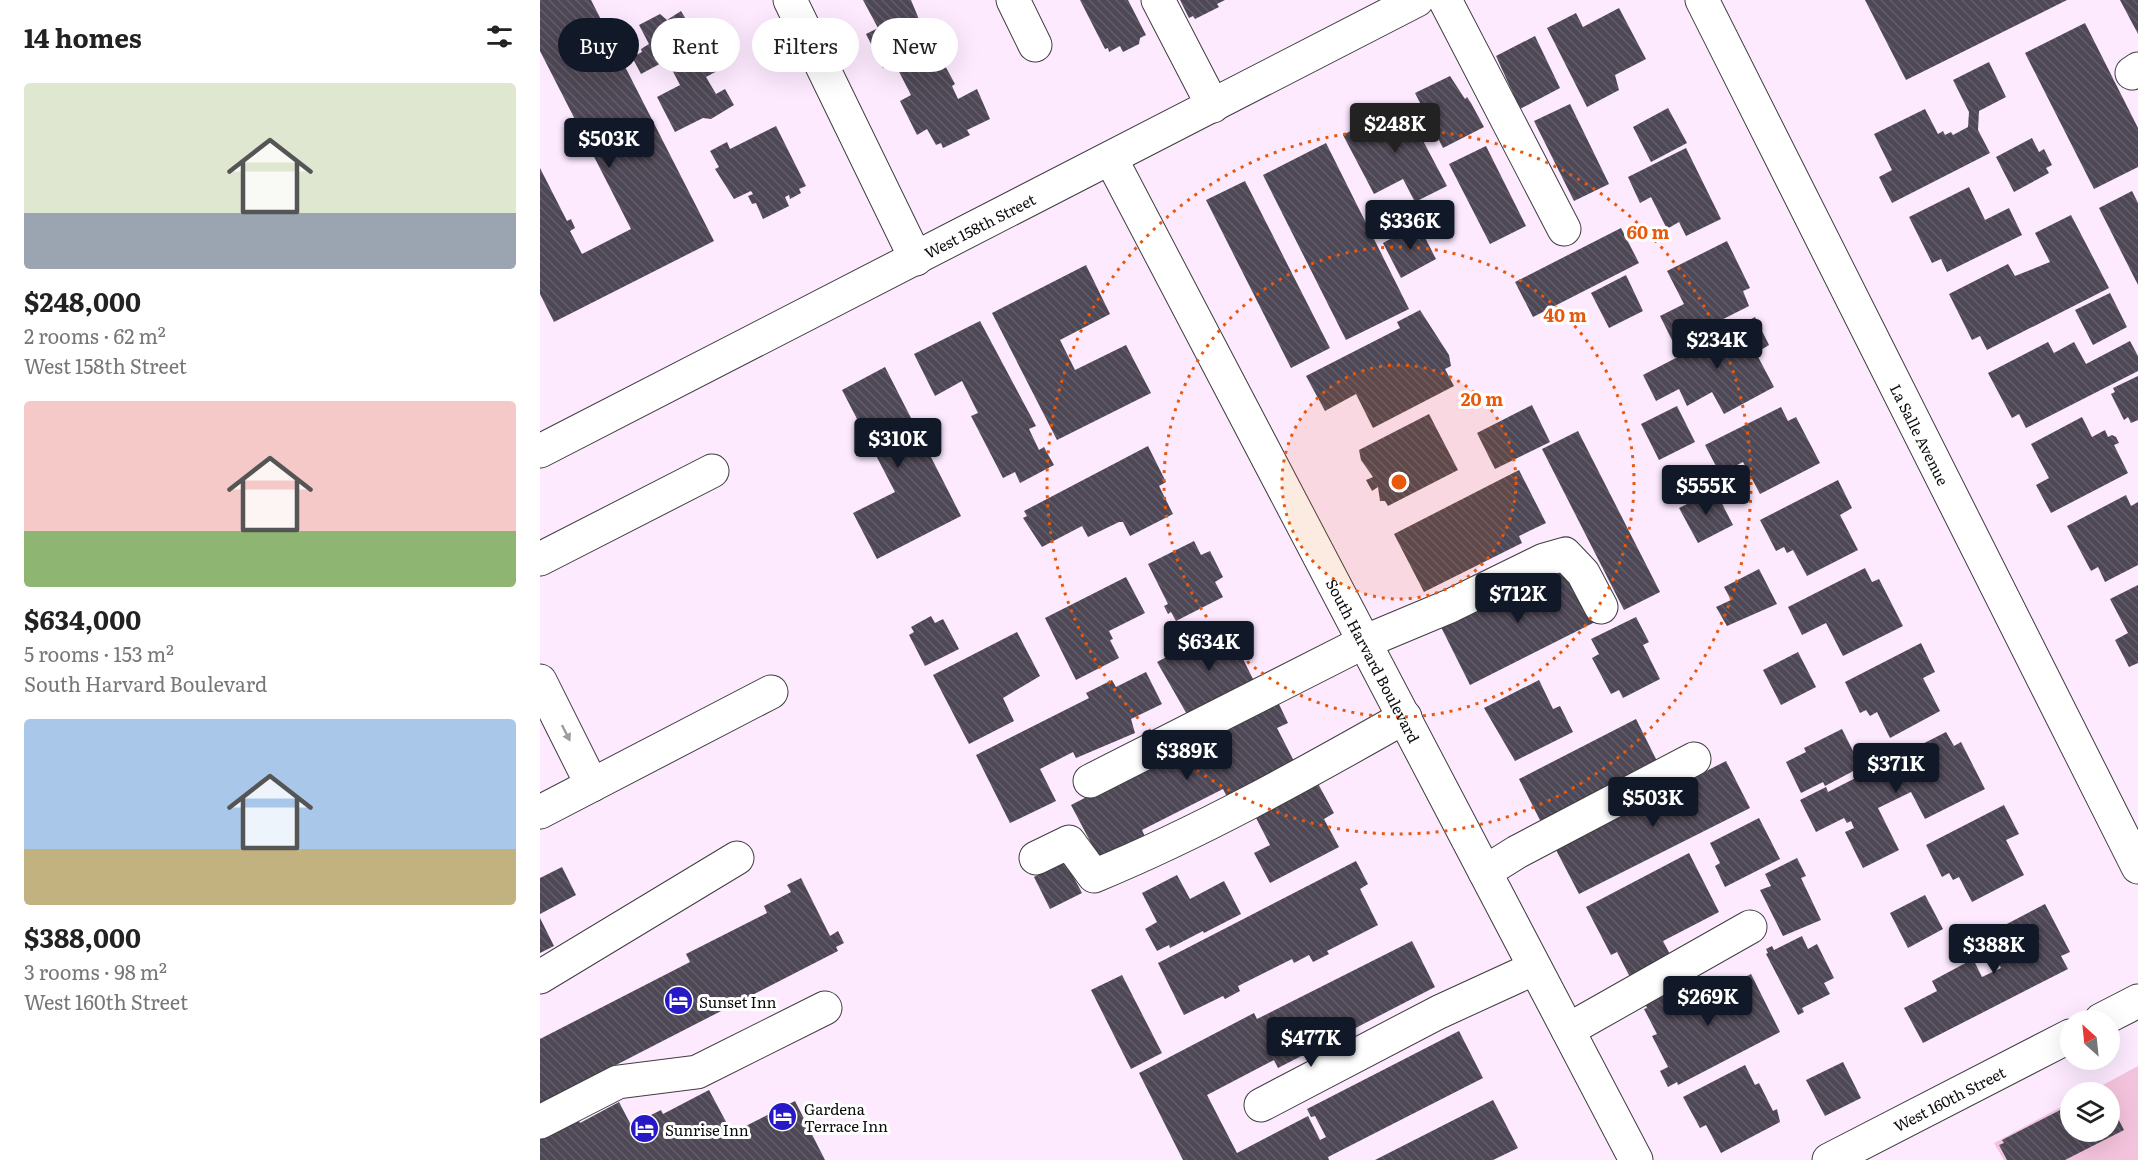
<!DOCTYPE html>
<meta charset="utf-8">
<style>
body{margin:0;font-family:Literata,serif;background:#f2f2f2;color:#222;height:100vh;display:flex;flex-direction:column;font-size:22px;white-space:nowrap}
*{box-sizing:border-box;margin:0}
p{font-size:20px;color:#767676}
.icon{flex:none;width:33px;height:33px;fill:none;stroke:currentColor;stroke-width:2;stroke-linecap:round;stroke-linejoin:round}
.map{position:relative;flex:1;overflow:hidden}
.drawer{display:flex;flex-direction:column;background:#fff;width:540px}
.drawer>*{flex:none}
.top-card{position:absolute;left:18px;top:18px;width:570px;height:54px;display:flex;gap:12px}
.needle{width:39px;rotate:333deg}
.fabs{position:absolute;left:1520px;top:1010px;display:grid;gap:12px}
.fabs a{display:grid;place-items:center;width:60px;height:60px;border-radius:50%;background:#fff;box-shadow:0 6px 24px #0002;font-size:30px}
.price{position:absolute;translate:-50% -51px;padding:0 14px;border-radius:6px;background:#111827;color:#fff;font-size:20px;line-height:39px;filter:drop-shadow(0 2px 3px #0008)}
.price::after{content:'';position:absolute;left:50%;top:36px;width:18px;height:14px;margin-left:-9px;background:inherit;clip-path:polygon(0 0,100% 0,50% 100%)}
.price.on{background:#222;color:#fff}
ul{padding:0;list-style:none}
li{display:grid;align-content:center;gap:12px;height:318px;padding:0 24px}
li span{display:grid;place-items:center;height:186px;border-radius:6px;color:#555}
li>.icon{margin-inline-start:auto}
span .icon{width:108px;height:108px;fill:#fffc;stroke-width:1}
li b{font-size:26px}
h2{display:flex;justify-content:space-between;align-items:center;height:72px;padding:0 24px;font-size:26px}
.tag{padding:0 21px;border-radius:27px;background:#fff;box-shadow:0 6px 24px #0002;font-size:21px;line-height:54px}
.tag.on{background:#111827;color:#fff}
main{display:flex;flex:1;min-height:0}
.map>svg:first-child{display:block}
.pitch{fill:#f3c3dc}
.building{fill:url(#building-back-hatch)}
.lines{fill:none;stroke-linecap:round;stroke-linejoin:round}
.minor-casing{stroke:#3e3e3e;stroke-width:35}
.minor{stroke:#fff;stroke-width:33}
.oneway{fill:#9d9d9d}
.ring{fill:none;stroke:#e8590c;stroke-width:3;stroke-dasharray:3 6}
.labels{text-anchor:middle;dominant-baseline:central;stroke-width:6;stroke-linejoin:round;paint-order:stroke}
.street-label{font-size:15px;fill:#0b0b0b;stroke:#fff}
.poi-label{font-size:15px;fill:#0b0b0b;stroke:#fff;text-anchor:start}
.centre{fill:#e8590c;stroke:#fff;stroke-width:3}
.ring-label{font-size:18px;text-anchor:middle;font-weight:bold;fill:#e8590c;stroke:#fff;stroke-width:6;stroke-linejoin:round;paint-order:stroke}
</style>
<main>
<section class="drawer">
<h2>14 homes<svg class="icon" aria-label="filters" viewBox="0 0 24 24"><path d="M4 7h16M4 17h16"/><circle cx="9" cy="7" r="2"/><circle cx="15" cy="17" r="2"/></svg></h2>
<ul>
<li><span style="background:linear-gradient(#dfe7d0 70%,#9aa5b1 0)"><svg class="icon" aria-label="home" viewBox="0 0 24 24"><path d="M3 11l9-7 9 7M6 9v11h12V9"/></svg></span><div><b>$248,000</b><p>2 rooms · 62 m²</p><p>West 158th Street</p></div></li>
<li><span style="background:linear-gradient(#f6c9c9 70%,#8fb573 0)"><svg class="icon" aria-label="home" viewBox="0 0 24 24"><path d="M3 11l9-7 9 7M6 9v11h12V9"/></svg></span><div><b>$634,000</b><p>5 rooms · 153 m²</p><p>South Harvard Boulevard</p></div></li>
<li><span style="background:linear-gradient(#a9c7e8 70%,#c2b280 0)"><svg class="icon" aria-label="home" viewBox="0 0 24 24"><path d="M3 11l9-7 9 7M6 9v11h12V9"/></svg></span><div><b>$388,000</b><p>3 rooms · 98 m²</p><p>West 160th Street</p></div></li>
</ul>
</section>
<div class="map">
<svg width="1598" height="1160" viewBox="0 0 1598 1160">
<defs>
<pattern id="building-back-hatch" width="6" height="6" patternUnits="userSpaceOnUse" patternTransform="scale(1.5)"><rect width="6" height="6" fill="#4e4755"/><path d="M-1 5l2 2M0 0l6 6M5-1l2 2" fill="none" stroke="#635d68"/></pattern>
</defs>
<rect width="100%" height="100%" fill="#fdeaff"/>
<path class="pitch" d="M1598,1066V1160H1464L1454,1143L1530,1102V1131H1569V1092H1550Z"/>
<g class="building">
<path d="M0,0H51L174,241L14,322L0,294V168L27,221L31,219L35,228L30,231L42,254L91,229L0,51Z"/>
<path d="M323,0H371L385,34L404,24L417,51L399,60L400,63L403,62L415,84L412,86L418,99L437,89L450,119L427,130L430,135L403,148L401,143L396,145L387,129L377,135L360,101L371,95L354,62L343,68L326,34L338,28Z"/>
<path d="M540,0H588L606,35L600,38L599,44L583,52L580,46L569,52L568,48L565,49Z"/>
<path d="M640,0H685L677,4L679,7L655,19L653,16L649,18Z"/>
<path d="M1325,0H1527L1366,80Z"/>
<path d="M1580,0H1598V34Z"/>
<path d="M1079,8L1106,59L1075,75L1079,90L1047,107L1007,28L1036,13L1043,27Z"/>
<path d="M141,11L164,50L179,70L166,77L176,94L185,89L194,105L171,119L163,118L135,132L117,97L140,85L127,60L101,74L92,57L102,52L101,49L109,44L99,25L120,14L127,20Z"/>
<path d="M1545,23L1598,128V167L1554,189L1485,53Z"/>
<path d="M995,36L1020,88L980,109L956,56Z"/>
<path d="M1449,62L1466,97L1439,111L1438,130L1450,153L1352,203L1339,177L1352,170L1334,134L1385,109L1398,134L1403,131L1405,135L1411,132L1413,135L1428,127L1429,112L1413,80Z"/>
<path d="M910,76L925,99L927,97L931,103L944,127L903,148L875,93Z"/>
<path d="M863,103L907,186L875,202L863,179L834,194L803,135Z"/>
<path d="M1030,104L1069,184L1034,201L994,121Z"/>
<path d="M1128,108L1147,143L1111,162L1093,127Z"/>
<path d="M236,126L266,186L259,189L261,193L250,199L249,195L245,197L249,206L223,219L216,203L212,204L208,196L213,194L211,191L194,199L175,169L179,167L170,151L187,142L190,149Z"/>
<path d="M1492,138L1499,152L1504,149L1512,165L1506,168L1509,173L1474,192L1456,157Z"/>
<path d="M786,143L869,309L806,340L723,175Z"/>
<path d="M946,146L986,226L950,244L909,164Z"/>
<path d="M1146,148L1181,219L1146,236L1139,222L1127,229L1111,197L1100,203L1088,177Z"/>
<path d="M705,181L790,348L751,368L666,200Z"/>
<path d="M1429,187L1445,220L1469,208L1482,235L1407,272L1401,259L1392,263L1369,217Z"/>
<path d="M1592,191L1598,203V285L1559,208Z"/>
<path d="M1531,215L1569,288L1447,350L1440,336L1432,340L1409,294L1468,264L1475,276L1510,262L1495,233Z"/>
<path d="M878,224L896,259L861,278L843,243Z"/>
<path d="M1081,228L1099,263L993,317L975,282Z"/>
<path d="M1187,241L1210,288L1203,291L1209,306L1134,344L1120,316L1144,304L1127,271Z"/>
<path d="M546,265L570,314L520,340L535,370L586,345L611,393L517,440L452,313Z"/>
<path d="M1086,275L1103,311L1069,328L1051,293Z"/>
<path d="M1570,293L1587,327L1553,345L1535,310Z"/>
<path d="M880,310L909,355L911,366L905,369L914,386L833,428L816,394L785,411L766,376L860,328L857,322Z"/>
<path d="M1215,317L1229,345L1216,353L1234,387L1184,414L1172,392L1147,406L1139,389L1116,401L1103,375Z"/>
<path d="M440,321L496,426L489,429L499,450L504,447L514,465L480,483L475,472L463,478L431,416L438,413L422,381L395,396L374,354Z"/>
<path d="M1590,341L1598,356V371L1486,428L1479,414L1472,418L1448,373L1508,342L1514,353L1534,342L1546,364Z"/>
<path d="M345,367L421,516L337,559L313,513L355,492L302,390Z"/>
<path d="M1598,376V420L1591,423L1588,417L1584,420L1571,394L1575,392L1573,388Z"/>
<path d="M992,405L1010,442L955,469L937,433Z"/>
<path d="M1137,406L1155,442L1119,460L1101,424Z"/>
<path d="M1241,407L1248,421L1256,417L1280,463L1220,494L1203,462L1180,474L1165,445Z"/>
<path d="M889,414L918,470L848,506L845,501H840L838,487L832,491L826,480L833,477L821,460L819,450Z"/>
<path d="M1542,417L1552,437L1565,430L1568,437L1572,435L1576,437L1579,443L1574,445L1588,473L1511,513L1496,485L1509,478L1491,444Z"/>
<path d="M1038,431L1120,592L1084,610L1002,449Z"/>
<path d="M608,446L626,482L619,486L633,514L590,536L583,522H579L548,537L542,526L502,547L483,518L487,516L484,511Z"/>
<path d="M979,470L1006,523L979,536L982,543L884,592L854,534Z"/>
<path d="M1298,480L1312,508L1300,515L1318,550L1267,576L1253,550L1247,553L1244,547L1236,551L1220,520Z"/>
<path d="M1175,490L1193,525L1158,543L1139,508Z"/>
<path d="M1586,495L1591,506L1598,502V565L1565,582L1558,567L1551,571L1527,526Z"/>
<path d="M654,541L661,555L670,551L683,577L675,582L683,597L636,621L631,612L628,614L624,606L628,604L608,564Z"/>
<path d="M1028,565L1057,621L930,685L899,623Z"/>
<path d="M1325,568L1332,582L1339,579L1363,626L1303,656L1286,623L1262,635L1248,607Z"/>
<path d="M1219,569L1237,604L1187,626L1176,607L1191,600L1184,587Z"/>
<path d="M586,577L605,613L569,631L573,639L570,640L579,658L536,680L505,618Z"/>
<path d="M1598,585V663L1589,667L1575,640L1588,633L1570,599Z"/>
<path d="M391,616L395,623L403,619L419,649L385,666L369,635L374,632L371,627Z"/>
<path d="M1096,617L1109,642L1103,645L1120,679L1083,698L1079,690L1071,694L1052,658L1059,654L1051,639Z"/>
<path d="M694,621L709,650L701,655L717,687L652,723L617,662Z"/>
<path d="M477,632L500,676L463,698L474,721L429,744L393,675Z"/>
<path d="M1381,643L1395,672L1383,678L1400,711L1350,738L1337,712L1330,716L1326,710L1320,713L1305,682Z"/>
<path d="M1258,652L1276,687L1241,705L1223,670Z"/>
<path d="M606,672L622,704L591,719L595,733L536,758L533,752L500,769L516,801L470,823L436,755L549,698L546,693L572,680L576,687Z"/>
<path d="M999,680L1013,709L1020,706L1033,732L975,761L944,708Z"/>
<path d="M737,700L748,723L737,728L758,769L690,803L683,789L602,830L607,841L562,864L531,805Z"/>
<path d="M1096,719L1121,769L1005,830L979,779Z"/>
<path d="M1302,729L1321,767L1285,786L1283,782L1261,793L1246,762L1266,752L1264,748Z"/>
<path d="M1406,732L1414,746L1421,742L1445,789L1385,819L1371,792L1338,808L1359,850L1323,868L1305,832L1314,828L1311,821L1307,823L1304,818L1276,832L1260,800L1286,787L1288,792Z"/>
<path d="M1186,761L1210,808L1039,894L1015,848Z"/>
<path d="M776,780L794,813L784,819L799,847L730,883L714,853L730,845L713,812Z"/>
<path d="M1464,805L1479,834L1466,840L1484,875L1432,902L1419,877L1413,880L1409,873L1402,877L1386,845Z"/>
<path d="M1219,818L1240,859L1185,887L1175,866L1180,863L1170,843Z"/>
<path d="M1149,853L1179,912L1123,941L1133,960L1092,981L1077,952L1071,955L1046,907Z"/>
<path d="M1257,858L1266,876L1261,878L1281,920L1243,936L1220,890L1231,886L1225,874Z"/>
<path d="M525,861L542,893L510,909L494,877Z"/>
<path d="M816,861L828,884L820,889L838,925L787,951L789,954L773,962L769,955L754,963L752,959L698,986L700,991L685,999L683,996L644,1015L618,963Z"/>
<path d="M22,867L36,895L0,914V878Z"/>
<path d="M637,875L650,899L684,881L701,914L664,933L663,931L630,948L629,945L617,951L605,929L617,922L602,893Z"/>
<path d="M261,878L290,936L298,931L304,943L296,947L298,951L0,1104V1039L150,962L146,954L227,913L224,906L251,892L247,885Z"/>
<path d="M1385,895L1403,929L1368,948L1350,913Z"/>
<path d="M1505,904L1530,952L1521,956L1528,969L1383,1043L1364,1008L1397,991L1392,981L1433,959L1442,977L1461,968L1444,936Z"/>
<path d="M0,918L14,946L0,953Z"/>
<path d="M1262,936L1268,949L1277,944L1294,978L1284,983L1290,994L1262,1008L1264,1012L1258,1015L1226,954L1228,953L1226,949L1232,946L1234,950Z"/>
<path d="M872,941L895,987L738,1068L734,1060L667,1095L697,1153L768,1116L780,1140L786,1137L775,1116L771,1117L767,1109L919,1031L943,1078L788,1157L789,1160H643L599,1073L714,1013L717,1019Z"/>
<path d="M1211,974L1240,1032L1138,1085L1137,1082L1128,1087L1120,1071L1128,1067L1112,1036L1117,1034L1104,1009L1107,1008L1105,1004L1144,984L1154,1003Z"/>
<path d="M582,975L622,1053L591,1069L551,990Z"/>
<path d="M1303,1062L1321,1098L1285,1116L1266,1080Z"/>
<path d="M1205,1065L1215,1085L1219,1083L1233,1111L1237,1109L1240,1122L1181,1153L1166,1125L1160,1128L1143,1097Z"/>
<path d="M169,1090L192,1133L255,1101L285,1160H0V1138L38,1119L40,1123L79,1102L91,1125L121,1110L123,1114Z"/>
<path d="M953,1100L978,1148L953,1160H835Z"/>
<path d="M1569,1101L1584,1130L1525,1160H1467L1459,1145L1464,1143L1462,1140L1530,1105V1131H1569Z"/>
</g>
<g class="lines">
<defs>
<g id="minor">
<path d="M250,0L376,259"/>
<path d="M473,0L495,45"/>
<path d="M618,0L673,106"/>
<path d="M905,0L1024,229"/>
<path id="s1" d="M1162,0L1598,867"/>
<path d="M1592,73L1598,69"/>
<path id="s2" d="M571,159L1096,1160"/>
<path id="s3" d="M0,451L877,0"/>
<path d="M0,559L172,471"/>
<path d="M0,681L52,785"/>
<path d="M550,781L824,642L910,606L1004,560L1025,554L1043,573L1061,607"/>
<path d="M0,812L231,692"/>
<path d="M496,858L529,842L554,876C661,832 764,774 865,717"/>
<path d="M945,872L977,852L1154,759"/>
<path d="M0,977L197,858"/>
<path d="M1561,1020L1598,1001"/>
<path d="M1028,1030L1210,927"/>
<path d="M721,1105L899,1012L995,968"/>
<path d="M0,1122L78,1082L157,1072L285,1008"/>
<path id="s4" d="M1289,1160L1530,1036"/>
</g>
</defs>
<use href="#minor" class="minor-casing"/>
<use href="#minor" class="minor"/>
</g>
<defs><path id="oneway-solid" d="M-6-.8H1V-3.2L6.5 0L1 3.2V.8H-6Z" transform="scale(1.5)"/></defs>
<use class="oneway" href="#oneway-solid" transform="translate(26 733) rotate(63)"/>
<circle cx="859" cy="482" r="117" fill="#e8590c" fill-opacity=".12"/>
<g class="ring">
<circle cx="859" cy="482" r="117"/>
<circle cx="859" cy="482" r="235"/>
<circle cx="859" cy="482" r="352"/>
</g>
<defs>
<symbol id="hotel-disc" viewBox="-11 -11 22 22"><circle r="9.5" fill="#2719c5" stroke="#fff"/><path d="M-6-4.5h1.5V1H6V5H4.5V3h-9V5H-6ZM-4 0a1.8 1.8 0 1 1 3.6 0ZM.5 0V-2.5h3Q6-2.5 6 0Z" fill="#fff"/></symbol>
</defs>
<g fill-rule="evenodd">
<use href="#hotel-disc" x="122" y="984" width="33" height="33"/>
<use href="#hotel-disc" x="226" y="1100" width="33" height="33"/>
<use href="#hotel-disc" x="88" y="1112" width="33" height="33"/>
</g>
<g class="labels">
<g class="street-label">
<text stroke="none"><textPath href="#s3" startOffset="494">West 158th Street</textPath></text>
<text stroke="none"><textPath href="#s1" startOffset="486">La Salle Avenue</textPath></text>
<text stroke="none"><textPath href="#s2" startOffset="566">South Harvard Boulevard</textPath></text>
<text stroke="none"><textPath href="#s4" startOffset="135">West 160th Street</textPath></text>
</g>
<g class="poi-label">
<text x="159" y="1001">Sunset Inn</text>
<text x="264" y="1108">Gardena<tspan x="264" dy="17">Terrace Inn</tspan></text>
<text x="125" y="1129">Sunrise Inn</text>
</g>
</g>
<circle cx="859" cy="482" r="9" class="centre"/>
<g class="ring-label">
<text x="1108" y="239">60 m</text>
<text x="1025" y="322">40 m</text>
<text x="942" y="406">20 m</text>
</g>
</svg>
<div class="fabs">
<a><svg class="needle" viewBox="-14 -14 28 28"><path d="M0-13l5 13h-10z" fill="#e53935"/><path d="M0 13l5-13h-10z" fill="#767676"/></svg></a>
<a><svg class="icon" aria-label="layers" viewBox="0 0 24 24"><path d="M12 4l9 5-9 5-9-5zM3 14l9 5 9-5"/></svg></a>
</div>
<b class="price on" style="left:855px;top:154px">$248K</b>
<b class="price" style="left:69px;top:169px">$503K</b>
<b class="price" style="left:870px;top:251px">$336K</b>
<b class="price" style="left:1177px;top:370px">$234K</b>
<b class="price" style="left:358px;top:469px">$310K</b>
<b class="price" style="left:1166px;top:516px">$555K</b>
<b class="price" style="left:978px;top:624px">$712K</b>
<b class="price" style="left:669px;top:672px">$634K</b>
<b class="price" style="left:647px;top:781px">$389K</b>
<b class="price" style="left:1356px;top:794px">$371K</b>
<b class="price" style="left:1113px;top:828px">$503K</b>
<b class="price" style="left:1454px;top:975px">$388K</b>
<b class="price" style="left:1168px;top:1027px">$269K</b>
<b class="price" style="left:771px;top:1068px">$477K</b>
<div class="top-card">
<a class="tag on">Buy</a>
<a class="tag">Rent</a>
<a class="tag">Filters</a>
<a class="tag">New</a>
</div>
</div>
</main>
